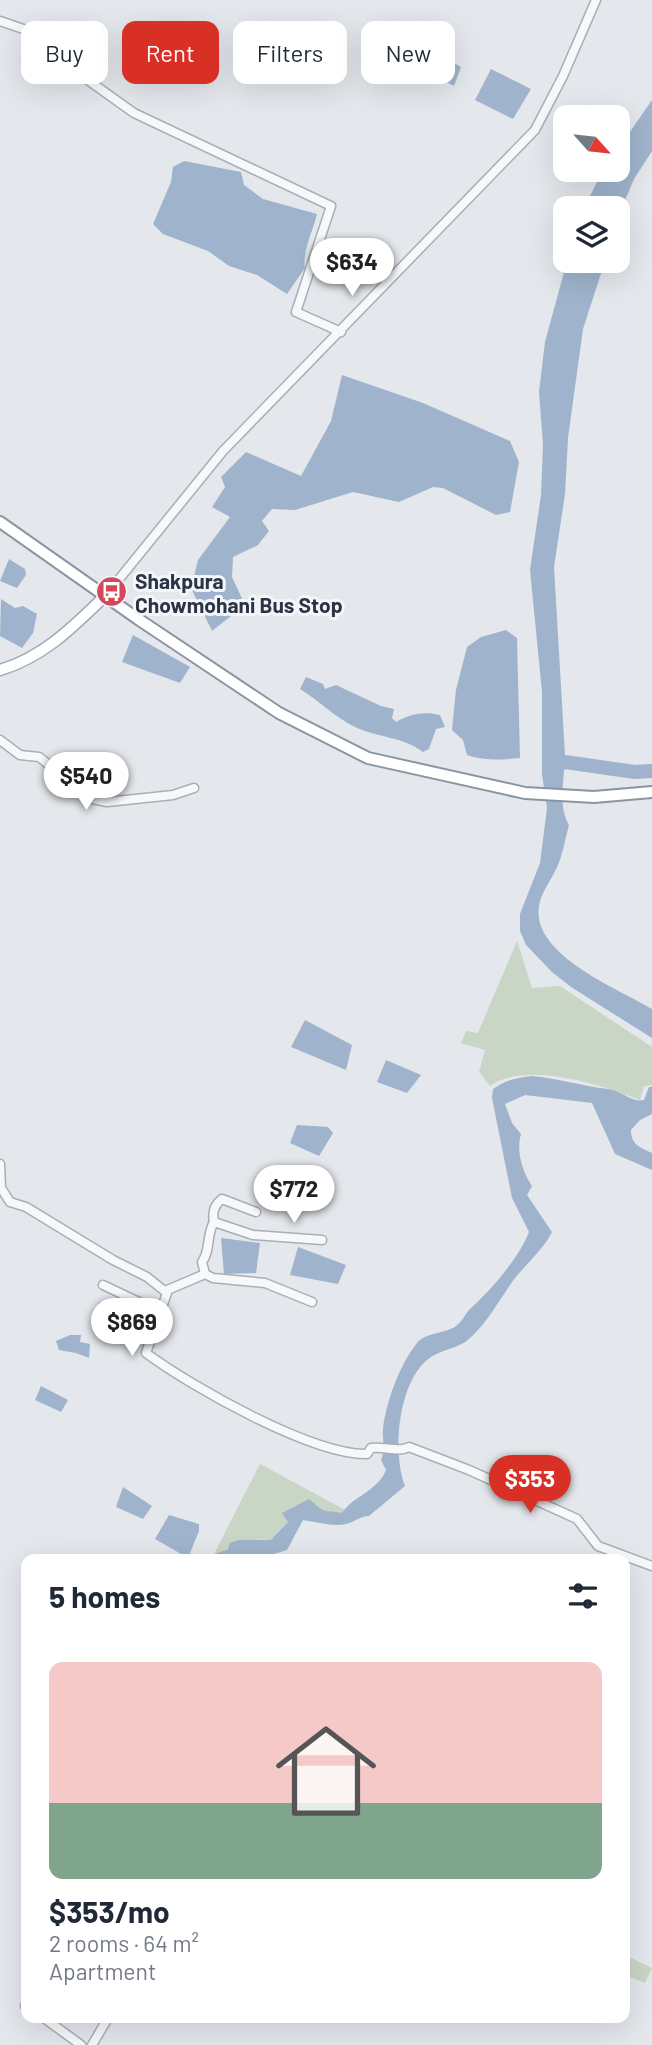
<!DOCTYPE html>
<meta charset="utf-8">
<style>
body{margin:0;font-family:Barlow,sans-serif;background:#f2f2f3;color:#1f2937;height:100vh;display:flex;flex-direction:column;font-size:26px;white-space:nowrap}
*{box-sizing:border-box;margin:0}
p{font-size:23px;color:#747a83}
.icon{flex:none;width:38px;height:38px;fill:none;stroke:currentColor;stroke-width:2;stroke-linecap:round;stroke-linejoin:round}
.map{position:relative;flex:1;overflow:hidden}
.drawer{position:absolute;left:21px;top:1554px;width:609px;height:469px;display:flex;flex-direction:column;background:#fff;border-radius:14px;box-shadow:0 7px 28px #0002}
.drawer>*{flex:none}
.guide{position:absolute;left:21px;top:21px;width:611px;height:63px;display:flex;gap:14px}
.needle{width:46px;rotate:117deg}
.fabs{position:absolute;left:553px;top:105px;display:grid;gap:14px}
.fabs a{display:grid;place-items:center;width:77px;height:77px;border-radius:14px;background:#fff;box-shadow:0 7px 28px #0002;font-size:35px}
.price{position:absolute;translate:-50% -60px;padding:0 16px;border-radius:24px;background:#fff;color:#222;font-size:23px;line-height:46px;filter:drop-shadow(0 2px 4px #0008)}
.price::after{content:'';position:absolute;left:50%;top:42px;width:21px;height:16px;margin-left:-10px;background:inherit;clip-path:polygon(0 0,100% 0,50% 100%)}
.price.active{background:#d93025;color:#fff}
ul{padding:0;list-style:none}
li{display:grid;align-content:center;gap:14px;height:371px;padding:0 28px}
li span{display:grid;place-items:center;height:217px;border-radius:14px;color:#555}
li>.icon{margin-inline-start:auto}
span .icon{width:126px;height:126px;fill:#fffc;stroke-width:1}
li b{font-size:30px}
h2{display:flex;justify-content:space-between;align-items:center;height:84px;padding:0 28px;font-size:30px}
.tag{padding:0 24px;border-radius:14px;background:#fff;box-shadow:0 7px 28px #0002;font-size:24px;line-height:63px}
.tag.active{background:#d93025;color:#fff}
.map>svg:first-child{display:block}
.green{fill:#c9d6c5}
.water{fill:#9fb4cc}
.lines{fill:none;stroke-linecap:round;stroke-linejoin:round}
.river{stroke:#9fb4cc;stroke-width:14}
.minor-casing{stroke:#a9aeb7;stroke-width:11}
.major-casing{stroke:#a3abb8;stroke-width:13}
.highway-casing{stroke:#8b94a3;stroke-width:14}
.minor{stroke:#f7f8fa;stroke-width:8}
.major{stroke:#fff;stroke-width:10}
.highway{stroke:#fff;stroke-width:10}
.labels{text-anchor:middle;dominant-baseline:central;stroke-width:6;stroke-linejoin:round;paint-order:stroke}
.poi-label{font-size:21px;font-weight:bold;fill:#2b3445;stroke:#f4f6f9;text-anchor:start}
</style>
<div class="map">
<svg width="652" height="2045" viewBox="0 0 652 2045">
<rect width="100%" height="100%" fill="#e4e7ec"/>
<g class="green">
<path d="M517,941L532,988L560,986L652,1047V1085L644,1086L640,1100C602,1085 526,1060 490,1086L479,1072L485,1050L461,1043L466,1031L478,1033Z"/>
<path d="M260,1464L345,1510L342,1513C330,1514 323,1514 315,1504L288,1521L284,1529L271,1540C253,1537 229,1547 213,1556Z"/>
<path d="M625,1955L652,1968L645,1983L625,1975Z"/>
</g>
<g class="water">
<path d="M418,42L461,67L454,86L410,64Z"/>
<path d="M491,69L531,89L513,119L475,100Z"/>
<path d="M652,100V151L634,179L618,217V208H584L603,170H618V149Z"/>
<path d="M184,161L241,172L244,185L263,199L317,214C313,231 302,252 305,268L287,294L257,275L229,266L208,251L163,234L153,224L171,182L173,167Z"/>
<path d="M567,261H605L583,329L568,438L565,494L554,567L565,755C565,777 557,805 569,825C565,839 563,854 557,867C552,879 541,892 539,906C531,955 619,989 652,1009V1038L571,987L552,972L526,945L520,931V914L540,863L547,808L542,774V692L530,570L541,495L543,445L539,392L545,342Z"/>
<path d="M342,375L423,403L510,441L519,462L510,512L496,515L443,488L433,487L399,502L353,492L295,510L272,509L262,521L269,531L258,545L233,557L232,577L245,605L212,631L191,588L198,560L230,517L212,507L225,487L221,477L246,452L301,476L331,421Z"/>
<path d="M9,559L25,569L26,575L17,588L0,581Z"/>
<path d="M1,599L15,608L23,606L37,614L33,633L22,648L0,636Z"/>
<path d="M506,630L517,638L520,758C501,760 485,761 467,755L463,740L452,730L456,690L467,647L481,637Z"/>
<path d="M133,635L190,667L180,683L122,662Z"/>
<path d="M306,677L323,684L325,689L336,685L381,706L394,709L392,718L396,722C410,714 424,711 440,715L445,727L436,729L429,749L423,752C402,736 378,738 355,727C336,718 318,700 300,689Z"/>
<path d="M305,1020L352,1045L346,1070L291,1047Z"/>
<path d="M386,1060L421,1075L407,1093L377,1082Z"/>
<path d="M531,1076C557,1078 582,1086 608,1089C621,1090 631,1103 644,1100L649,1087H652V1114L640,1120L631,1130C631,1145 640,1147 652,1153V1170L615,1154L592,1103L525,1095L505,1104L512,1123L521,1134C516,1151 522,1171 532,1186L527,1195L552,1232C542,1251 528,1262 515,1278C500,1298 489,1321 470,1338C459,1349 440,1349 427,1360C398,1384 392,1453 405,1486L369,1516C360,1516 355,1522 346,1524C334,1527 317,1522 303,1520L287,1550L264,1557L256,1555L242,1559H202L228,1549L230,1543L239,1540H271L288,1522L282,1513L309,1499C328,1515 320,1509 342,1513C354,1495 377,1492 386,1470L381,1460C386,1448 382,1440 383,1428C387,1400 399,1366 417,1343C426,1332 445,1334 456,1326C462,1322 465,1314 470,1309C491,1290 519,1258 529,1232L512,1198L492,1098L493,1089C505,1080 516,1078 531,1076Z"/>
<path d="M297,1125L328,1127L333,1133L319,1156L290,1143Z"/>
<path d="M221,1238L260,1243L256,1273L224,1274Z"/>
<path d="M298,1247L346,1265L338,1284L290,1275Z"/>
<path d="M122,1301L140,1308L146,1315L136,1335L123,1330L118,1335L114,1327L104,1326L94,1312L99,1302L116,1310Z"/>
<path d="M70,1335H81L80,1342L90,1344L89,1358L76,1353L59,1350L56,1341Z"/>
<path d="M41,1386L68,1400L61,1412L35,1400Z"/>
<path d="M123,1487L152,1506L143,1519L116,1507Z"/>
<path d="M169,1515L199,1524V1531L188,1558L155,1539Z"/>
</g>
<g class="lines">
<path class="river" d="M559,764L565,762L635,772L652,771"/>
<defs>
<g id="minor">
<path d="M0,21L38,34L55,48L71,68L134,113L331,206L296,312L341,332"/>
<path d="M107,594L223,451L535,130L563,76L596,0"/>
<path d="M0,740L20,755L39,757L93,799L107,802L173,795L194,788"/>
<path d="M0,1164L1,1188L10,1202L26,1207L113,1260L147,1277L167,1293L146,1353C192,1387 312,1455 367,1454L371,1448C384,1446 398,1453 409,1447L469,1470L577,1519L598,1546L652,1566"/>
<path d="M256,1212L222,1199C214,1205 212,1212 214,1222L253,1235L322,1240"/>
<path d="M205,1274L202,1262C211,1250 206,1235 214,1222"/>
<path d="M103,1285L160,1312"/>
<path d="M165,1291L205,1274L213,1278L265,1283L312,1302"/>
<path d="M25,2006H26"/>
<path d="M44,2018L81,2045"/>
<path d="M92,2045L108,2018"/>
</g>
<path id="major" d="M0,670C44,657 74,626 107,594"/>
<path id="highway" d="M0,522L138,619L279,713L368,758L525,793L594,797L652,792"/>
</defs>
<use href="#minor" class="minor-casing"/>
<use href="#major" class="major-casing"/>
<use href="#highway" class="highway-casing"/>
<use href="#minor" class="minor"/>
<use href="#major" class="major"/>
<use href="#highway" class="highway"/>
</g>
<defs>
<symbol id="bus-disc" viewBox="-11 -11 22 22"><circle r="9.5" fill="#d1495b" stroke="#f4f6f9"/><path d="M-5-6H5V4H4V6H2V4H-2V6H-4V4H-5ZM-3.5-4V0h7V-4ZM-3.5 1.2v1.5H-2V1.2ZM2 1.2v1.5H3.5V1.2Z" fill="#fff"/></symbol>
</defs>
<g fill-rule="evenodd">
<use href="#bus-disc" x="94" y="574" width="35" height="35"/>
</g>
<g class="labels">
<g class="poi-label">
<text x="135" y="580">Shakpura<tspan x="135" dy="24">Chowmohani Bus Stop</tspan></text>
</g>
</g>
</svg>
<div class="fabs">
<a><svg class="needle" viewBox="-14 -14 28 28"><path d="M0-13l5 13h-10z" fill="#e53935"/><path d="M0 13l5-13h-10z" fill="#747a83"/></svg></a>
<a><svg class="icon" aria-label="layers" viewBox="0 0 24 24"><path d="M12 4l9 5-9 5-9-5zM3 14l9 5 9-5"/></svg></a>
</div>
<b class="price" style="left:352px;top:298px">$634</b>
<b class="price" style="left:86px;top:812px">$540</b>
<b class="price" style="left:294px;top:1225px">$772</b>
<b class="price" style="left:132px;top:1358px">$869</b>
<b class="price active" style="left:530px;top:1515px">$353</b>
<div class="guide">
<a class="tag">Buy</a>
<a class="tag active">Rent</a>
<a class="tag">Filters</a>
<a class="tag">New</a>
</div>
<section class="drawer">
<h2>5 homes<svg class="icon" aria-label="filters" viewBox="0 0 24 24"><path d="M4 7h16M4 17h16"/><circle cx="9" cy="7" r="2"/><circle cx="15" cy="17" r="2"/></svg></h2>
<ul>
<li><span style="background:linear-gradient(#f6c9c9 65%,#7fa58c 0)"><svg class="icon" aria-label="home" viewBox="0 0 24 24"><path d="M3 11l9-7 9 7M6 9v11h12V9"/></svg></span><div><b>$353/mo</b><p>2 rooms · 64 m²</p><p>Apartment</p></div></li>
</ul>
</section>
</div>
